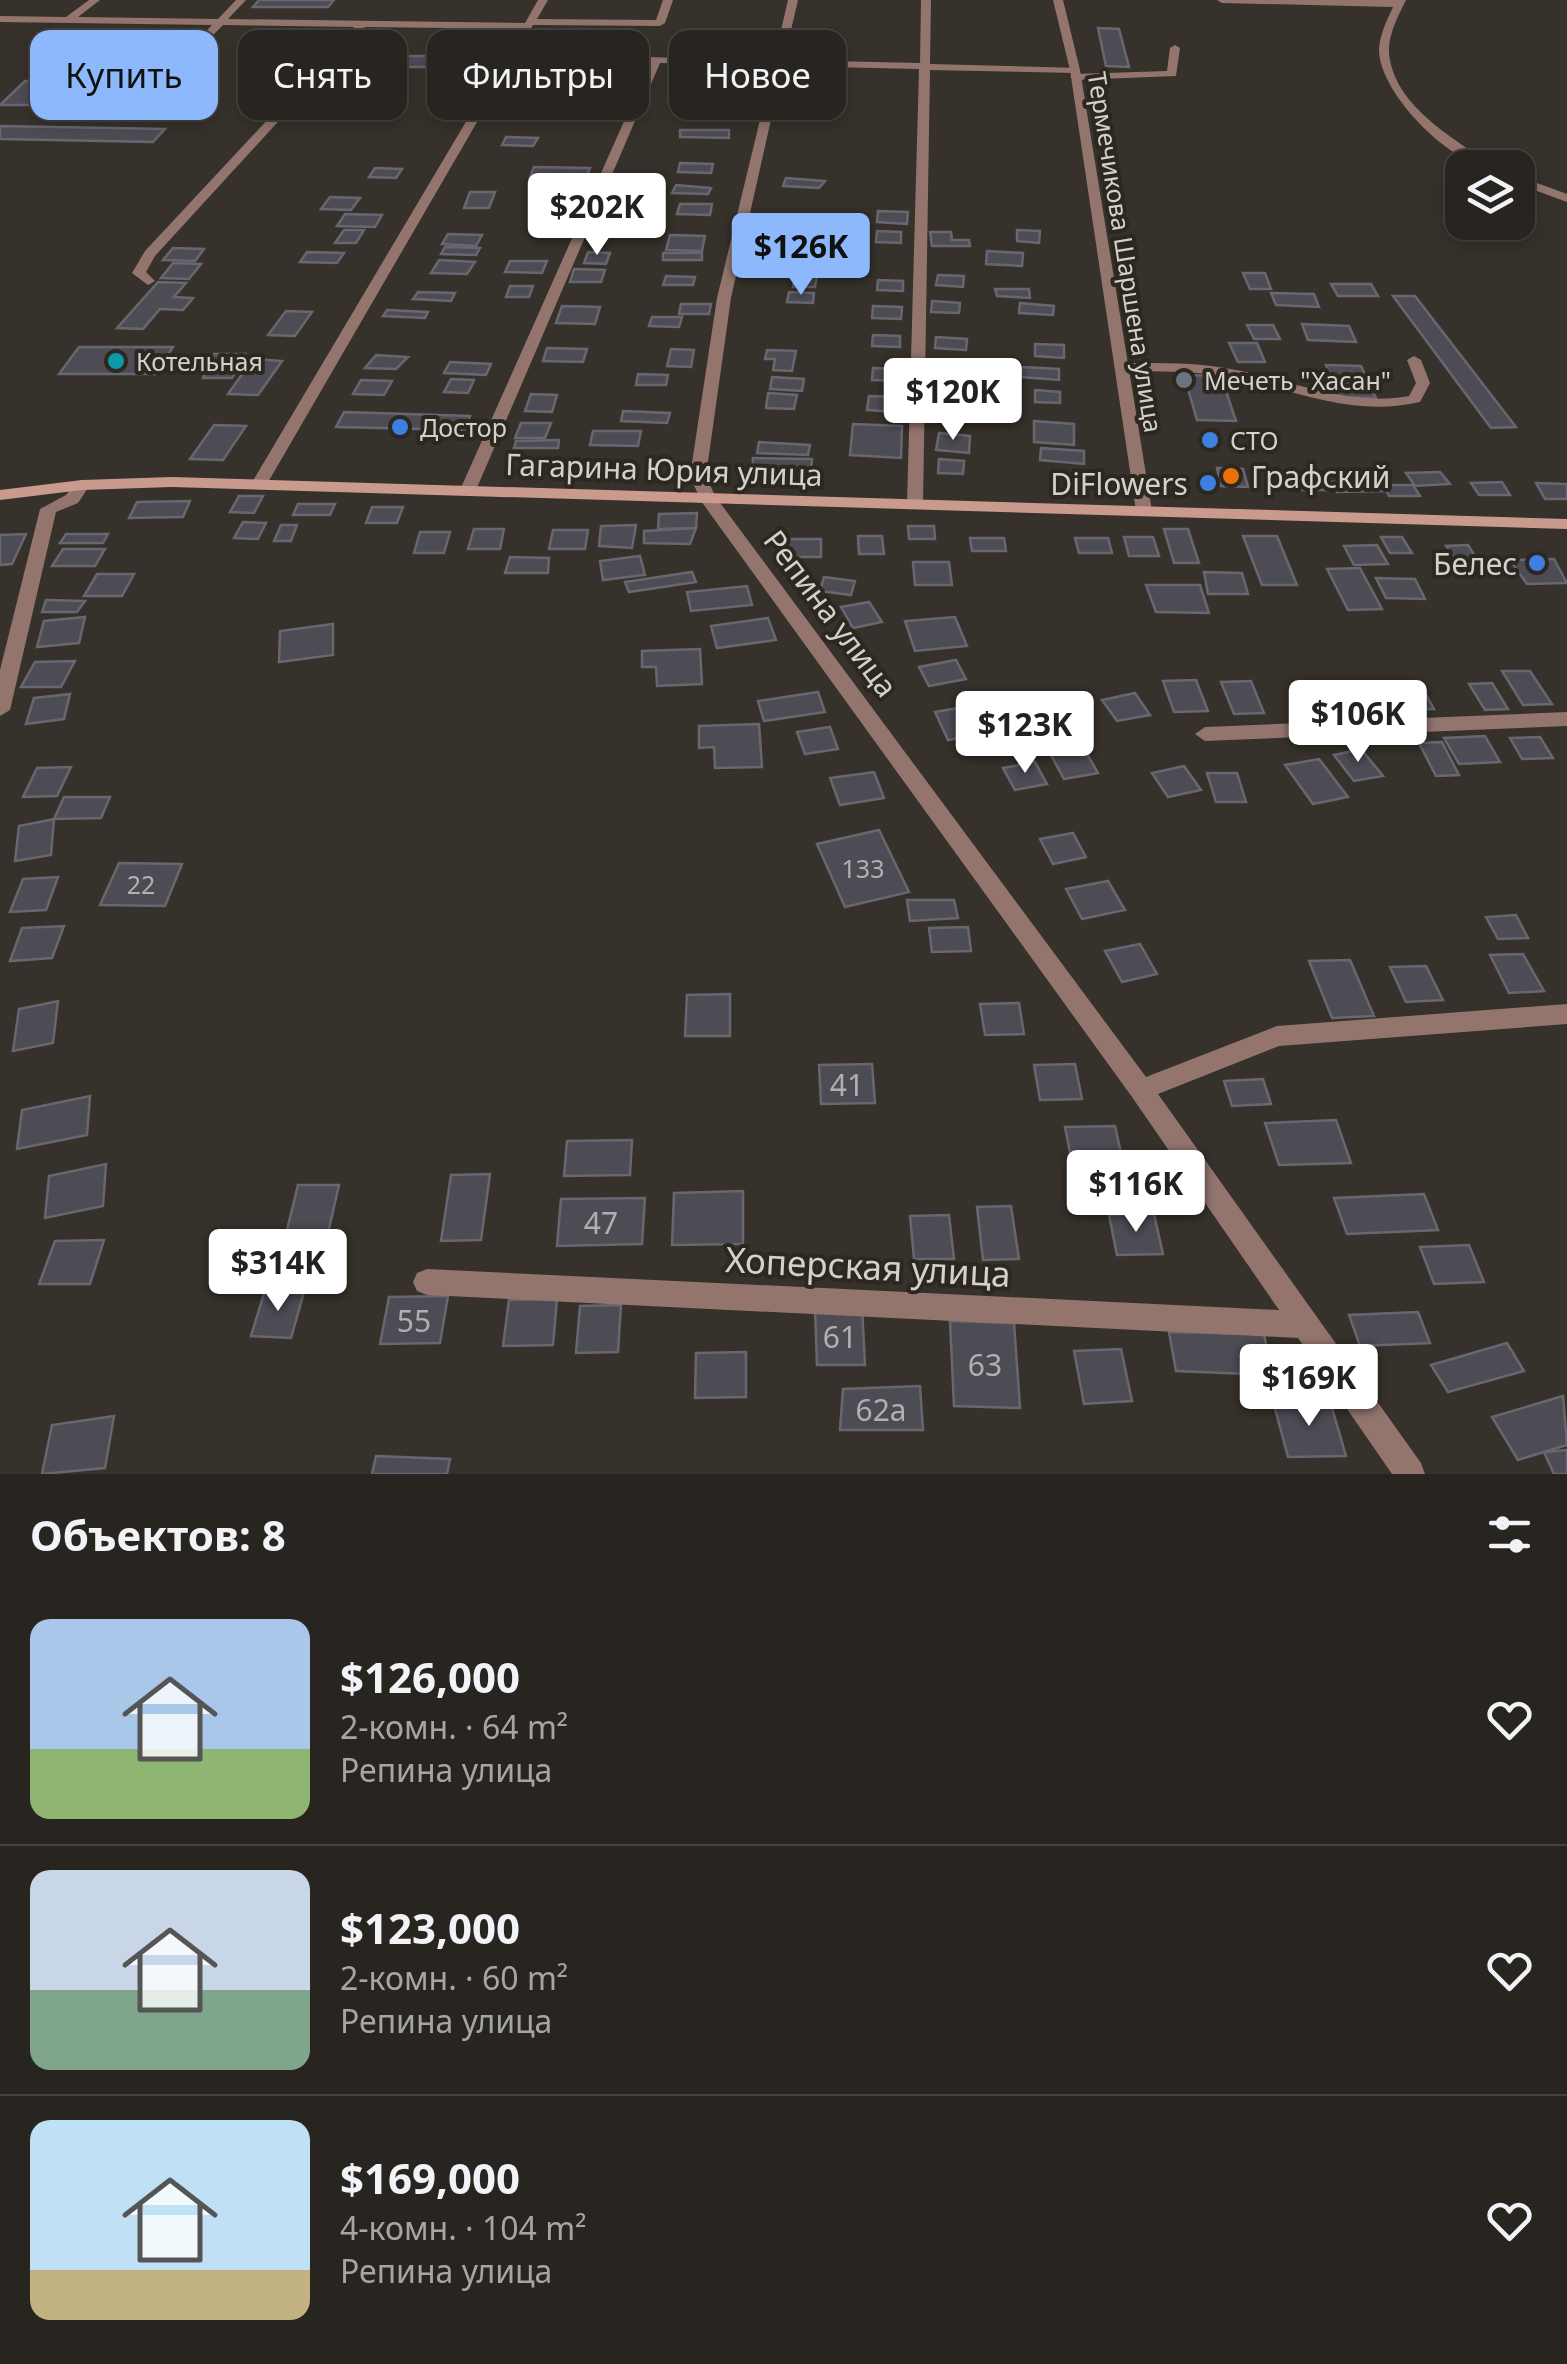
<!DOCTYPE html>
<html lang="ru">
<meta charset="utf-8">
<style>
body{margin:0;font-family:"Noto Sans",sans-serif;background:#34312d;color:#f1f3f6;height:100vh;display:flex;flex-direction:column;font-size:38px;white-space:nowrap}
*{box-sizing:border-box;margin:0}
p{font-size:32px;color:#a5a5a5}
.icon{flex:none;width:55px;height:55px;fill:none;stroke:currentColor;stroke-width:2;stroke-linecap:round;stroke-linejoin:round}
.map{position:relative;height:1474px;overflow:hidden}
.drawer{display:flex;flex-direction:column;background:#282520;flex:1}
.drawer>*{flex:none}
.banner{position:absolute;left:30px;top:30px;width:1000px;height:90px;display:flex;gap:20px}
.controls{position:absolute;left:1445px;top:150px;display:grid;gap:20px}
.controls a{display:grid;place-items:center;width:90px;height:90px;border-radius:20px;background:#282520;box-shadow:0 5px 15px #0003,0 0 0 2px #44423e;font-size:50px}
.price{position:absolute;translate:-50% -85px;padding:0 22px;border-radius:10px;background:#fff;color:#222;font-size:32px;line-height:65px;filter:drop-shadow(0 2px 5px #0008)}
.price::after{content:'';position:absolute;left:50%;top:60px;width:30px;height:22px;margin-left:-15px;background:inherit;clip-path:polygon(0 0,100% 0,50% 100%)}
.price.active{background:#8db9fc;color:#111}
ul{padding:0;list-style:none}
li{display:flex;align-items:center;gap:30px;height:250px;padding:0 30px}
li+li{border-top:2px solid #44423e}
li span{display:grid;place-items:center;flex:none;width:280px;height:200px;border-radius:20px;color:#555}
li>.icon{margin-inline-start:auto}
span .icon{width:120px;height:120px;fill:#fffc;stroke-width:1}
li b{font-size:42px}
h2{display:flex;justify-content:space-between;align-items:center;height:120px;padding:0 30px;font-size:42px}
.chip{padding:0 35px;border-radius:20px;background:#282520;box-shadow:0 5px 15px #0003,0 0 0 2px #44423e;font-size:35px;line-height:90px}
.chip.active{background:#8db9fc;color:#111}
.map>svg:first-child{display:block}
.building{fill:#4d4b54;stroke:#686770;stroke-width:2.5}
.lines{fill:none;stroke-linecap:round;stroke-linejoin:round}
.minor{fill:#93756e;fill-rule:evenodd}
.tertiary{fill:#93756e;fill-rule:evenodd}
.secondary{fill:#ca9a8f;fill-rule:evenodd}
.culture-dot{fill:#0f9aa8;stroke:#2c2820;stroke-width:4}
.worship-dot{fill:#6b7280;stroke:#2c2820;stroke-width:4}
.shop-dot{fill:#3f7fe0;stroke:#2c2820;stroke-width:4}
.food-dot{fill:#e8710a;stroke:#2c2820;stroke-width:4}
.labels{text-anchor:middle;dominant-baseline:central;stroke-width:8;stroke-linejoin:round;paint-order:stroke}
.far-street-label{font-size:25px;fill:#d4d1cc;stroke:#2c2820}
.far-poi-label{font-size:25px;fill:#d4d1cc;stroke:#2c2820;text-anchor:start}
.number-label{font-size:25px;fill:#b2b0ae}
.street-label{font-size:30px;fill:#d4d1cc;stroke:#2c2820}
.poi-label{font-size:30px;fill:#d4d1cc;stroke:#2c2820;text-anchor:end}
.near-number-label{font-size:30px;fill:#b2b0ae}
.near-street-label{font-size:35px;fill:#d4d1cc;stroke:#2c2820}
</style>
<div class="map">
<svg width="1567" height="1474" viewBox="0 0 1567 1474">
<rect width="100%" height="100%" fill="#36312a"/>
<g class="building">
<path d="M259,0H334L328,7H253Z"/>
<path d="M1098,28L1119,29L1129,67L1106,66Z"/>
<path d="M727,41L752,42L750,52H724Z"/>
<path d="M407,56H438L431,67H400Z"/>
<path d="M25,81H58L32,105H0Z"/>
<path d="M0,126L165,129L153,142L0,139Z"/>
<path d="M680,130H729V138L680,137Z"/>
<path d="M506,137L538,138L533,146L502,145Z"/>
<path d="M680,163L713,164L711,173L678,172Z"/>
<path d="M534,167L590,168L586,178L530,177Z"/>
<path d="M375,168L402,169L396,178L369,177Z"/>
<path d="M786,178L825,181L819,188L783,186Z"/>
<path d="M676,185L711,188L708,194L672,193Z"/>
<path d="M470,192H495L489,208H464Z"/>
<path d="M330,197L360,198L351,210L321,209Z"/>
<path d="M680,204H712L710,215L677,214Z"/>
<path d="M878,211L908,212L907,224L877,222Z"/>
<path d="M611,213L645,214L643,222L608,221Z"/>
<path d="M345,214L382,215L375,227L337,226Z"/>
<path d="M344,230H364L356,243H335Z"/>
<path d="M1017,230L1040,231L1039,243L1017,241Z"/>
<path d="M877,231L901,232V243L876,242Z"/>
<path d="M930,232H951L952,240H969L970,246H932Z"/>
<path d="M448,234L482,235L476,246L442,244Z"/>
<path d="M670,235L705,236L702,251L666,250Z"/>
<path d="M445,247L480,248L476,255L441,254Z"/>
<path d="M173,248L204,249L195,261L163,260Z"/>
<path d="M789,250L815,251L813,265L786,264Z"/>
<path d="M987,251L1023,253L1022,266L986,264Z"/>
<path d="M307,252L344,253L337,263L300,262Z"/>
<path d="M588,252L610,253L606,264L584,263Z"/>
<rect x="663" y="253" width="39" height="7"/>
<path d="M439,260L475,262L467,274L431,273Z"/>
<path d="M510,261H547L542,273L505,272Z"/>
<path d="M173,263L201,264L189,279L161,278Z"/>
<path d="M574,269L605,270L601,282H570Z"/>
<path d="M1243,273H1265L1271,289H1250Z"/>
<path d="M795,275L817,276L815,287H793Z"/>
<path d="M938,275L964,276L963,287L936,285Z"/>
<path d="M666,276L695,277L693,285H663Z"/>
<path d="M878,280L903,281V291L877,290Z"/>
<path d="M158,282L186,283L174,297L193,298L183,310L160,309L143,329L117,328Z"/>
<path d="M1331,284H1371L1378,296H1338Z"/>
<path d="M510,286H533L529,297H506Z"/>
<path d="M995,289H1029L1030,298L997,296Z"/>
<path d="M418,292L455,293L451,301L413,299Z"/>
<path d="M789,292L814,293L813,303L787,302Z"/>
<path d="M1271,293L1314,294L1319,307L1276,305Z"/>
<path d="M1393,296H1415L1516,427L1491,428Z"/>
<path d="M932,301L960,303L959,313L931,312Z"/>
<path d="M1020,303L1054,306L1053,315L1019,313Z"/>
<path d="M681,304H711L709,314H679Z"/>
<path d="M562,306L600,307L595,324L556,323Z"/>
<path d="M873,306L902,307L901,319L872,318Z"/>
<path d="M387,310L428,312L425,318L383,316Z"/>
<path d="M286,311L312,312L295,336L268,335Z"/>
<path d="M652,317H682L679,327L649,326Z"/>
<path d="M1302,324L1349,326L1356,342L1308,340Z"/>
<path d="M1247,325H1273L1280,339H1254Z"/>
<path d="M873,335L900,336V347L872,346Z"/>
<path d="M936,337L967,339L966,350L935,348Z"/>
<path d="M1229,343H1257L1265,362H1238Z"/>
<path d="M1035,344L1064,345V358L1035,356Z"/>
<path d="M79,347H173L156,374H59Z"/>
<path d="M547,348L587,349L583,362L543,361Z"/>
<path d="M671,349L694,350L691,367L667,366Z"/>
<path d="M767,350L796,351L792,371L773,370L775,359H765Z"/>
<path d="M214,354H245L232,378H203Z"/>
<path d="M376,355L408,357L396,369L365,368Z"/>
<path d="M253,359L282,361L258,395L228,394Z"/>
<path d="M450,362L491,364L486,375L444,373Z"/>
<path d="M1326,365L1361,366L1376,398L1339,397Z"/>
<path d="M945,367L969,368L968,382L943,380Z"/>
<path d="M1021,367L1059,369V380L1021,377Z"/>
<path d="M873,368L900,369L899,381L872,380Z"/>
<path d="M638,374L668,375L666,385H636Z"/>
<path d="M1184,375L1221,376L1236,421L1197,420Z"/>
<path d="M772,377L804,379L802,391L770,389Z"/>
<path d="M451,379L474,380L468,393L444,392Z"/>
<path d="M361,380L392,381L384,395L353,394Z"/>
<path d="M930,389L955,391L954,401L928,399Z"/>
<path d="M1035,390L1060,392V403L1035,402Z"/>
<path d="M768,393L797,395L794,409L766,408Z"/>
<path d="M531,394L557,395L552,412L525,411Z"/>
<path d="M869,396L900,397L899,412L867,410Z"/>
<path d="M623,411L670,413L667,423L621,421Z"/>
<path d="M344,412L470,416L465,430L336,427Z"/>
<path d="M1034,421L1074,424V445L1034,442Z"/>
<path d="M521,423H551L545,438H515Z"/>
<path d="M853,424L902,426L901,458L850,455Z"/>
<path d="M214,425L246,426L223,460L190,459Z"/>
<path d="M593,431H641L638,446L590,445Z"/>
<path d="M939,433L970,436L969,453L936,450Z"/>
<path d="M559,440L558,448H514L516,441Z"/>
<path d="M759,442L810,445L808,455L757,453Z"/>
<path d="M1041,448L1084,451V464L1040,460Z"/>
<path d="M753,458L812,459L811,473L752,472Z"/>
<path d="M939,459L964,461L963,474L938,473Z"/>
<path d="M1217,468L1243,469L1248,487L1221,486Z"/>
<path d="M1440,472L1450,484L1415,486L1406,473Z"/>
<path d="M1295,477H1324L1331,490H1301Z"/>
<path d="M1377,480L1384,491L1337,492L1331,482Z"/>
<path d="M1502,482L1510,495H1479L1471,483Z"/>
<path d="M1536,483L1567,484V499H1545Z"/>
<path d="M1383,485H1413L1420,496H1389Z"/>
<path d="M239,496H263L254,513L230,512Z"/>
<path d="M190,501L183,517L129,518L137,502Z"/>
<path d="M298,504H335L330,515H293Z"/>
<path d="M372,507H403L397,523H366Z"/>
<path d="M697,513L696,528L658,529L659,514Z"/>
<path d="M243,522L266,523L258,539L234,538Z"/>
<path d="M281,525H297L291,541H274Z"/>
<path d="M636,525L632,548L599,546L601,526Z"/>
<path d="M908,526H934L935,539H909Z"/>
<path d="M696,528L690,544L644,543V531Z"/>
<path d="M474,529H504L500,549H468Z"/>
<path d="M1164,529H1188L1199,563H1174Z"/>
<path d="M553,530H588L585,549H549Z"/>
<path d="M420,532H450L444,553H414Z"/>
<path d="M26,534L12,564L0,565V535Z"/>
<path d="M66,534H108L103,543H60Z"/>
<path d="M858,536H882L884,554H859Z"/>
<path d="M1243,536H1277L1297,585H1262Z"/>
<path d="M1124,537H1153L1159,556H1129Z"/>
<path d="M1381,537H1402L1412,553H1390Z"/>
<path d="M970,538H1004L1006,551H972Z"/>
<path d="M1075,538H1108L1112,553H1079Z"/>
<rect x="787" y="539" width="34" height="18"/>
<path d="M1377,545L1388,564L1354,565L1344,546Z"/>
<path d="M1468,545L1478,561L1457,562L1446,546Z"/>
<path d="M63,549H105L95,566H52Z"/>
<path d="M640,556L645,575L603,580L600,561Z"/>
<path d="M510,557L549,558L548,573H505Z"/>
<path d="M1554,559L1567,583L1527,584L1510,560Z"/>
<path d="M913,562H949L952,585H915Z"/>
<path d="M1360,568L1382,609L1348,610L1327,569Z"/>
<path d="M692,572L696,582L629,592L625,582Z"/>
<path d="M1204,572L1242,573L1248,594H1208Z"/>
<path d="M97,574H134L122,596H84Z"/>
<path d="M824,577L855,581L851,595L820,591Z"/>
<path d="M1376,578L1415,579L1425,599L1386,598Z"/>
<path d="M1146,585H1200L1209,613L1156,612Z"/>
<path d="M747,586L752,605L691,611L687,592Z"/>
<path d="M46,600L85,601L77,612H42Z"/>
<path d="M869,602L882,622L853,628L841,607Z"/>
<path d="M85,617L79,643L37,647L44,621Z"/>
<path d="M955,617L967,646L915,651L905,621Z"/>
<path d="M768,618L776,640L717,648L711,626Z"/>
<path d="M333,624V655L279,662L280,631Z"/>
<path d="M700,649L702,684L657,686L656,667H642V651Z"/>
<path d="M956,660L966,679L929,686L919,667Z"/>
<path d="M75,661L61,687H21L35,662Z"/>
<path d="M1502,671H1530L1552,704L1523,705Z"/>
<path d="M1196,680L1208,711L1174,712L1163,681Z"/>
<path d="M1251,681L1264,713L1234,714L1221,682Z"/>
<path d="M1372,683L1385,709H1368L1355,684Z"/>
<path d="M1492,683L1508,709L1485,710L1469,684Z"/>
<path d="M1293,684H1328L1341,711L1307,712Z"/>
<path d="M1423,689L1434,709L1404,710L1393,690Z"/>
<path d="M818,692L825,712L764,721L758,701Z"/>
<path d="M1135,693L1150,715L1117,721L1102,700Z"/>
<path d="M70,694L64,719L26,724L34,698Z"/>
<path d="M975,705L989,733L948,740L935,712Z"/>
<path d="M759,724L762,767L715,768L714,747L699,748V726Z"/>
<path d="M830,727L838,749L805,754L797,732Z"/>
<path d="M1485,736L1500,762L1459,764L1444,738Z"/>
<path d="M1540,737L1553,758L1522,759L1510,738Z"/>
<path d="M1080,742L1098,773L1064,779L1047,748Z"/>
<path d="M1442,742L1459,775L1436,776L1419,743Z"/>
<path d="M1361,749L1383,776L1354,781L1334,755Z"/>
<path d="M1319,759L1348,797L1313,804L1285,765Z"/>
<path d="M1035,762L1047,784L1015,790L1003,768Z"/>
<path d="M1184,766L1201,790L1168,797L1152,773Z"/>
<path d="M71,767L57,796L23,797L37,768Z"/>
<path d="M874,772L884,798L840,805L830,778Z"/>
<path d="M1207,773H1237L1246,802H1216Z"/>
<path d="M64,797H110L101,818L54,819Z"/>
<path d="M54,819L51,855L15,861L19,826Z"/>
<path d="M879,830L909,892L845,907L817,844Z"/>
<path d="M1073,833L1086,857L1053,864L1040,839Z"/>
<path d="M119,863L182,864L165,906L100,905Z"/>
<path d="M58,877L46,910L10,912L23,879Z"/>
<path d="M1108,881L1125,910L1082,919L1066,889Z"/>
<path d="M907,900H954L958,918L910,921Z"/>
<path d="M1516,915L1528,938L1498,939L1486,917Z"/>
<path d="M64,926L52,958L10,961L22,928Z"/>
<path d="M968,927L971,951L932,952L929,928Z"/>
<path d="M1140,944L1157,974L1122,982L1105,951Z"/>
<path d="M1523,954L1544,991L1509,993L1490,955Z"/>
<path d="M1350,960L1374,1016L1332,1018L1309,961Z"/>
<path d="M1426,966L1443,1000L1406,1002L1390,967Z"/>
<path d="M730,994V1036H685L687,995Z"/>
<path d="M58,1001L53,1043L13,1051L19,1009Z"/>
<path d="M1019,1003L1024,1034L985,1035L980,1004Z"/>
<path d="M872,1064L875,1103L821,1104L819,1065Z"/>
<path d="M1075,1064L1082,1099L1040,1100L1034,1065Z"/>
<path d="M1263,1079L1271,1104L1232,1106L1224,1081Z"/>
<path d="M90,1096L87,1135L17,1149L22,1110Z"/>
<path d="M1336,1120L1351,1163L1279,1165L1265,1123Z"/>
<path d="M1115,1126L1124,1167L1073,1168L1065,1127Z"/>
<path d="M632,1140L630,1175L564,1176L567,1141Z"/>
<path d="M106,1164L103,1206L45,1218L49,1176Z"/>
<path d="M490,1174L481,1240L441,1241L451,1175Z"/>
<path d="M298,1185H339L328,1233L286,1234Z"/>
<path d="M743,1191V1244L672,1245L674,1193Z"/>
<path d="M1424,1194L1438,1230L1347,1234L1334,1198Z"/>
<path d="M645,1198L642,1244L557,1246L561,1199Z"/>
<path d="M1011,1206L1019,1259L983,1260L977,1207Z"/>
<path d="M1154,1214L1163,1254L1117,1255L1109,1215Z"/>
<path d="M949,1215L954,1259H914L910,1216Z"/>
<path d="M104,1240L90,1284H39L55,1241Z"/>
<path d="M1469,1245L1484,1282L1434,1284L1420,1247Z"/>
<path d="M265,1290L304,1292L291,1338L251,1336Z"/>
<path d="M448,1296L440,1343L380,1344L389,1297Z"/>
<path d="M557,1299L553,1345L503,1346L509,1300Z"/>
<path d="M621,1305L618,1352L576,1353L580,1306Z"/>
<path d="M862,1307L865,1365H817L815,1308Z"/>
<path d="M1418,1312L1430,1343L1360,1346L1349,1315Z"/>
<path d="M950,1321L1014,1323L1020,1408L954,1406Z"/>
<path d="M1169,1332L1264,1334L1272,1375L1176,1371Z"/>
<path d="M1507,1343L1524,1371L1448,1392L1431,1365Z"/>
<path d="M1121,1349L1132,1401L1084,1404L1074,1351Z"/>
<path d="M746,1352V1397L695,1398L696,1353Z"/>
<path d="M920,1386L923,1430H840L843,1389Z"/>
<path d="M1563,1396L1567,1445L1518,1460L1492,1417Z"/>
<path d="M1273,1401H1330L1346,1456L1288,1457Z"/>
<path d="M114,1416L105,1468L42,1474L52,1425Z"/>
<path d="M1567,1450V1474H1554L1544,1452Z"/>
<path d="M376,1456L450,1459L447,1474H372Z"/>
</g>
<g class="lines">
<g class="minor">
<path d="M89,0H100L78,17L218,19L236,0H246L228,19L525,23L538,0H548L537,19L656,20L663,0H673L665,23L660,26L533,25L516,54L774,60L788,0H798L784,60L920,63L921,0H931L930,64L1079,68L1075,73L930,70L923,504L915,509L907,504L919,69L783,66L731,298L706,476L715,496L1146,1077L1277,1026L1567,1004V1024L1279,1046L1158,1094L1421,1463L1425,1474H1392L1298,1338L427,1295L417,1291L413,1282L417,1273L427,1269L1279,1310L1132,1097L701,501L690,476L717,298L773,66L660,63L476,490L468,495L460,490L650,63L513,60L267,484L259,489L251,484L521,29L365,27L155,256L146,272L155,281L148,285L132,273L145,251L354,27L223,25L149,100L144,97L145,95L212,25L0,22V16L66,17Z"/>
<path d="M1217,0H1406C1398,16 1388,35 1389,53C1394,108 1457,139 1495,168C1453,168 1380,94 1379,51C1379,36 1387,20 1393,7L1222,3Z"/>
<path d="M1175,45L1180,48L1176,76L1075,80L1070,77L1075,74L1167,71L1170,48Z"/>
<path d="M1518,176L1567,194V202L1518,184Z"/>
<path d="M1414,356L1421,360L1430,383L1420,402C1355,417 1301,392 1237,379C1199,370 1160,372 1121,371L1114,367L1121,363C1160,363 1198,362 1236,370C1295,381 1348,407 1409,396L1416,383L1407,360Z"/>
<path d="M82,480L90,485L78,503L56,512L10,710L0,716V670L40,509L66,495L76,482Z"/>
<path d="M1567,712V726L1205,741L1195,734L1205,727Z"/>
</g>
<path class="tertiary" d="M1053,0H1063L1080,70L1152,511L1144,516L1136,511L1070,70Z"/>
<path class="secondary" d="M172,477L1567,519V529L172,487L82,490L0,500V490L82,480Z"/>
</g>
<circle class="culture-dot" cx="116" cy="361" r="10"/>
<circle class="worship-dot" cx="1184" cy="380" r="10"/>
<g class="shop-dot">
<circle cx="400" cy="427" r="10"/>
<circle cx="1210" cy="440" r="10"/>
<circle cx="1208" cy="483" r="10"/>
<circle cx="1537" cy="563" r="10"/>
</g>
<circle class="food-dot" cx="1231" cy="476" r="10"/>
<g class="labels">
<g class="far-street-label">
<text transform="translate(1126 252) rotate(81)">Термечикова Шаршена улица</text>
</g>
<g class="far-poi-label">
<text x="136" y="361">Котельная</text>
<text x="1204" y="380">Мечеть "Хасан"</text>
<text x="420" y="427">Достор</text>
<text x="1230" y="440">СТО</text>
</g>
<g class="number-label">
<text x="863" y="868">133</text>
<text x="141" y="884">22</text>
</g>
<g class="street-label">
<text transform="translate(664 469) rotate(2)">Гагарина Юрия улица</text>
<text transform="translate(831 613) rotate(53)">Репина улица</text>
</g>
<g class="poi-label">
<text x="1251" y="476" text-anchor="start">Графский</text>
<text x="1188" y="483">DiFlowers</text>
<text x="1517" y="563">Белес</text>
</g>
<g class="near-number-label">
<text x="847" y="1084">41</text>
<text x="601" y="1222">47</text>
<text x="414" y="1320">55</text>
<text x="840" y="1336">61</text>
<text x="985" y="1364">63</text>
<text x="881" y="1409">62а</text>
</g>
<g class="near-street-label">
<text transform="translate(868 1266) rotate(3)">Хоперская улица</text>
</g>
</g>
</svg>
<div class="controls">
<a><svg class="icon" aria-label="layers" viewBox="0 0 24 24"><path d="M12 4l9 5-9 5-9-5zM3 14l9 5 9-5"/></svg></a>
</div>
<b class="price" style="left:597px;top:258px">$202K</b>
<b class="price active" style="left:801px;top:298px">$126K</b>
<b class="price" style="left:953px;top:443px">$120K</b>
<b class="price" style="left:1358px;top:765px">$106K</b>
<b class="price" style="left:1025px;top:776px">$123K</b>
<b class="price" style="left:1136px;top:1235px">$116K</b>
<b class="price" style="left:278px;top:1314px">$314K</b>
<b class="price" style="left:1309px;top:1429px">$169K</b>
<div class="banner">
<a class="chip active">Купить</a>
<a class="chip">Снять</a>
<a class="chip">Фильтры</a>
<a class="chip">Новое</a>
</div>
</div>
<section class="drawer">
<h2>Объектов: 8<svg class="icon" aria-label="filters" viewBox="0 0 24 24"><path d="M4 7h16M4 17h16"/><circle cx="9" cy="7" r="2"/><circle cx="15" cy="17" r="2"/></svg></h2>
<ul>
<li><span style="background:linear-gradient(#a9c7e8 65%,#8fb573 0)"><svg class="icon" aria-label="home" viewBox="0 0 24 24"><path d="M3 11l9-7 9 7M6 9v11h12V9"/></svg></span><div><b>$126,000</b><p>2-комн. · 64 m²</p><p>Репина улица</p></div><svg class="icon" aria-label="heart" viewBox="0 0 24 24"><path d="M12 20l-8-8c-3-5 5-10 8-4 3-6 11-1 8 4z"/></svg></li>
<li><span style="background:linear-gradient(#c9d6e8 60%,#7fa58c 0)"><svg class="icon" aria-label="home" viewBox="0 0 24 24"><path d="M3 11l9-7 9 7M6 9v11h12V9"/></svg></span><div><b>$123,000</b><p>2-комн. · 60 m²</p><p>Репина улица</p></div><svg class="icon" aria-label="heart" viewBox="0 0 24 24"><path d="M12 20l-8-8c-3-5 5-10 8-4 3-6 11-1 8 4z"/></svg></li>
<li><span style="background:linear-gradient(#bfe0f5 75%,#c2b280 0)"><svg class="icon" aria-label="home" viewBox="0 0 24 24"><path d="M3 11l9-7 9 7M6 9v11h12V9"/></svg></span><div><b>$169,000</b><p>4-комн. · 104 m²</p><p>Репина улица</p></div><svg class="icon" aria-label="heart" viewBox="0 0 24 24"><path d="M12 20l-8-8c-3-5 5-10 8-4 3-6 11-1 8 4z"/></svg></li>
</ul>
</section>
